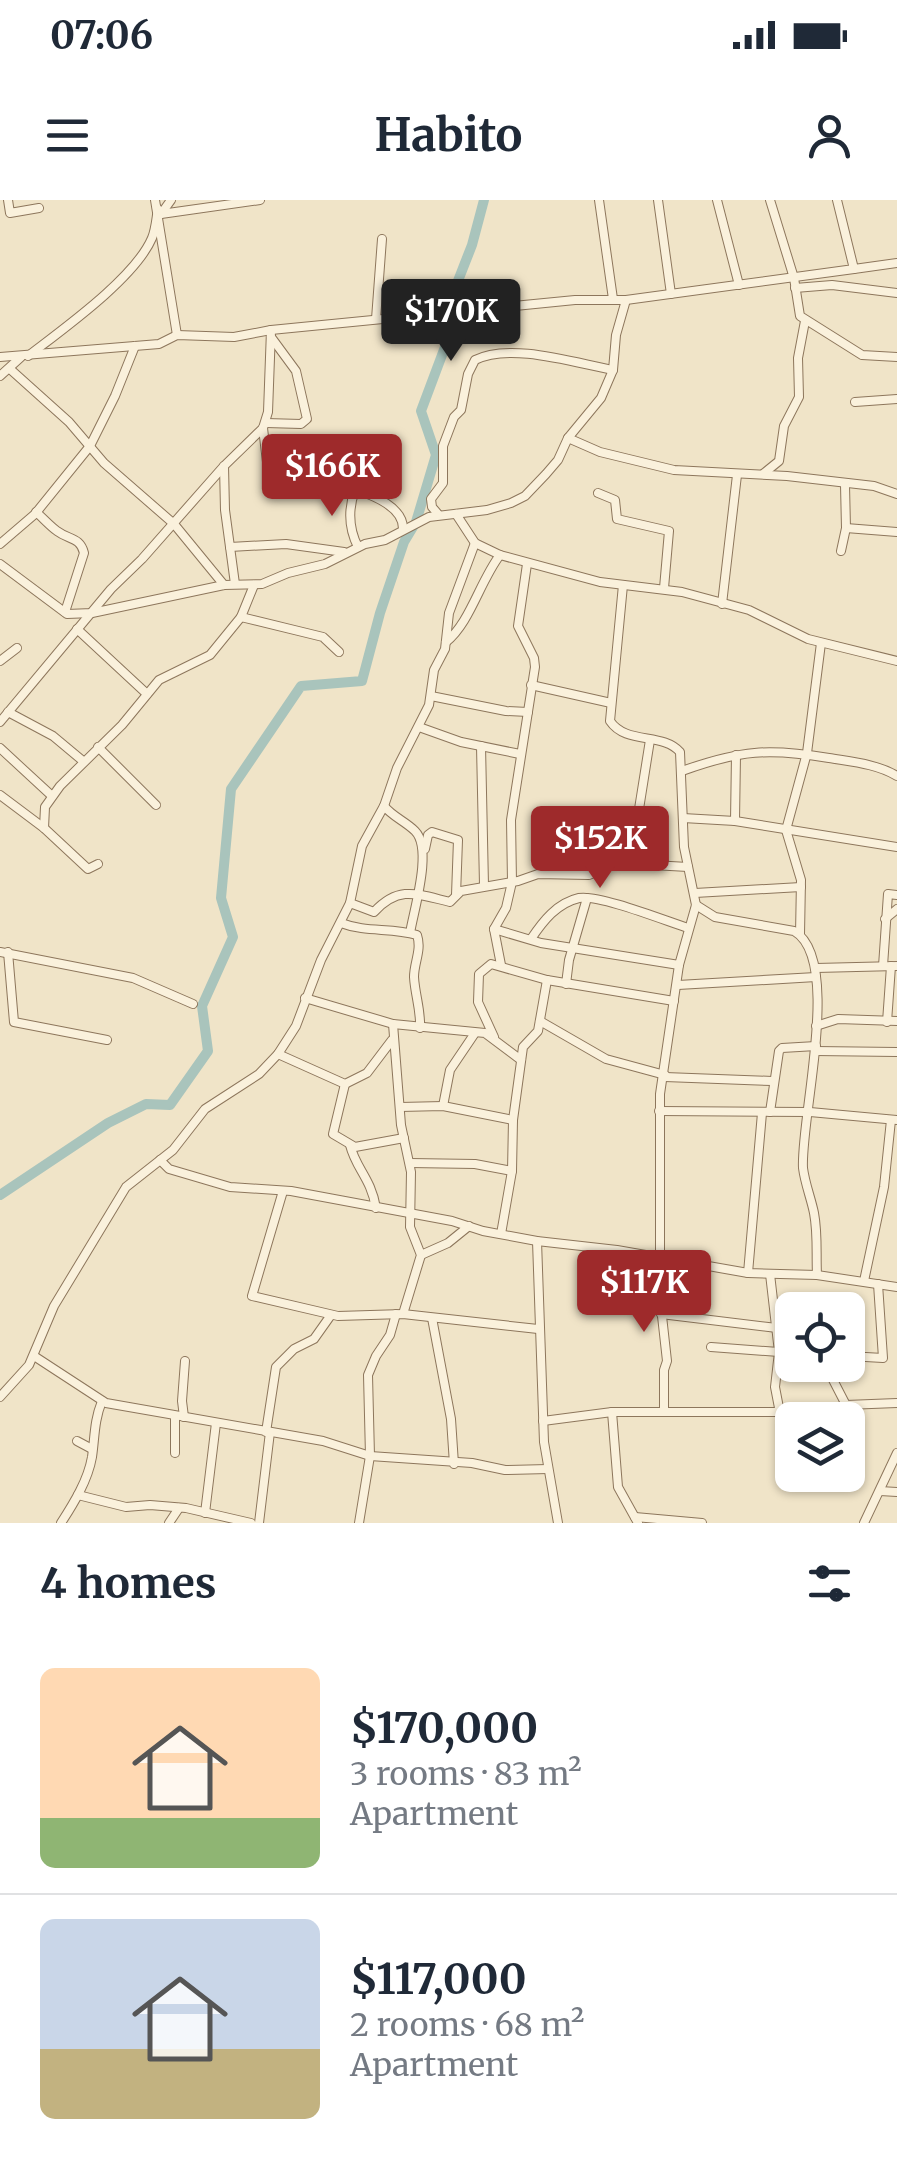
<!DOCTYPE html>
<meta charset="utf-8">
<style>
body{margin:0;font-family:Merriweather,serif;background:#f6f6f7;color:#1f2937;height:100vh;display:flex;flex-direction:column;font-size:38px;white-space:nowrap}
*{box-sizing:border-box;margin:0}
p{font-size:32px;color:#747a83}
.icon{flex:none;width:55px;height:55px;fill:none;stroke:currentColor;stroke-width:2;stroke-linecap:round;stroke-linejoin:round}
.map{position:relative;height:1323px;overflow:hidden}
.side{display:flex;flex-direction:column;background:#fff;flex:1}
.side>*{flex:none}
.buttons{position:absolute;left:775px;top:1092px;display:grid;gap:20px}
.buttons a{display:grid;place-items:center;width:90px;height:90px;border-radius:15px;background:#fff;box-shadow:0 2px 8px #0004;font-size:50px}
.price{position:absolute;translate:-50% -85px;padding:0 22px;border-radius:10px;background:#9e2a2b;color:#fff;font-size:32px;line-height:65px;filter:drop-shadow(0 2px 5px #0008)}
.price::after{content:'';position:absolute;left:50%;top:60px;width:30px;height:22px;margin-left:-15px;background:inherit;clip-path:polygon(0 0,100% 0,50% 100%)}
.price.on{background:#222;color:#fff}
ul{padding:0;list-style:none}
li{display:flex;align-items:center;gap:30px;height:250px;padding:0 40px}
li+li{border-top:2px solid #e0e1e3}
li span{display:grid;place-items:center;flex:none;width:280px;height:200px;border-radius:15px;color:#555}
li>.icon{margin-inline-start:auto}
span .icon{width:120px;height:120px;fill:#fffc;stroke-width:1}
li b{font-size:42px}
h2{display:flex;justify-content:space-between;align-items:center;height:120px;padding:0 40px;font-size:42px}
.status{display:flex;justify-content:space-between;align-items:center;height:70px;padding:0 50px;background:#fff;direction:ltr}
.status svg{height:28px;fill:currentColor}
header{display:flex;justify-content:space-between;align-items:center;height:130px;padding:0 40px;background:#fff;font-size:45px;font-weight:700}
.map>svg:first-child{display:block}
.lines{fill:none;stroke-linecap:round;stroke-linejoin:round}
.river{stroke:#a9c4bc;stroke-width:10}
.minor-casing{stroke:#8d765c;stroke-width:10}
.minor{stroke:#faf1dc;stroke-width:8}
</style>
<div class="status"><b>07:06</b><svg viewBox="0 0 49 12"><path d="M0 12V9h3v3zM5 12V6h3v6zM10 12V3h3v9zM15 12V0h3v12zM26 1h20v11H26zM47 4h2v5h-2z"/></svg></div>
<header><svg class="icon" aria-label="menu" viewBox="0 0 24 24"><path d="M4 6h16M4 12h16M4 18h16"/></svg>Habito<svg class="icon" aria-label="person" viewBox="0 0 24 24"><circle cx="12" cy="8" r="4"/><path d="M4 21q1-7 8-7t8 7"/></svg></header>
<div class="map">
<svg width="897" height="1323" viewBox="0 0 897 1323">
<rect width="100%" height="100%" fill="#f0e4c8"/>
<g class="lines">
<g class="river">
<path d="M454,91L472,45L484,0"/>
<path d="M0,995L108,923L146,904L170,905L208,851L202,806L233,737L221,698L231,589L301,486L362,481L380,413L404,342L416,322L436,255L421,211L454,123"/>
</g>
<defs>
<g id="minor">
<path d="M8,0L10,13L39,8"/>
<path d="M155,0L177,135"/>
<path d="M599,0L613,99"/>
<path d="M658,0L671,94"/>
<path d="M717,0L739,85"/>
<path d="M770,0L794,78L800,116L862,155L897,157"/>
<path d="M157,8L161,14L260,0"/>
<path d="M161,14L171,0"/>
<path d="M854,69L897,63"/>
<path d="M795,88L832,85L897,93"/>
<path d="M376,119L382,39"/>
<path d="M28,156C63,129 135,78 152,38C155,31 156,22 157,15"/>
<path d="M0,157L159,144L177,135L234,137L271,130L575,100H626L854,69L837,0"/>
<path d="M10,169L69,222L104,263L174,324L224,385"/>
<path d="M0,176L21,157"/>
<path d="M855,202L897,199"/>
<path d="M266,223L301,224L307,219L296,171L271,137"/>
<path d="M263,228L267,262L271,269C300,279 404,288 403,329"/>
<path d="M568,238L600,252L674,270L787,276L874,286L897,294"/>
<path d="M224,266L225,310L235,384"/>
<path d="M763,274L779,261L784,226L799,197L798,158L805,121"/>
<path d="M355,290C348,309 349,329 358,347"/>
<path d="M598,293L615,300L617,319L669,331L664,388"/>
<path d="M36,312C43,318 50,326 57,331C69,340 80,337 84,353L65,412"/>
<path d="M438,314L432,307L431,299L443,283V246L454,217L461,210L468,174L475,160C510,142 575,163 613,170"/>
<path d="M456,314L475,343L500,355L600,382L682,392L749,410L808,439L897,461"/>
<path d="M846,328L897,332"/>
<path d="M0,344L35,314L90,246L115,196L135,146"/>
<path d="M230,347L286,344L344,352"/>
<path d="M841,351L846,328L845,285"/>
<path d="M0,364L67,414L92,413L224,385L262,384L288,373L325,364L365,344L385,340L429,317L487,310L511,303L525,296L546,274L558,260L568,238L601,198L613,170L616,135L626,100"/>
<path d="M623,385L610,521C626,545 663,532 680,552L684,647L696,705L679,765L660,894V1058"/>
<path d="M722,404L737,275"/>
<path d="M241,417L323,437L339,452"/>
<path d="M77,429L147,494"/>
<path d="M446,442C470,423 480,381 500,355"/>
<path d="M0,461L17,448"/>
<path d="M531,485L611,503"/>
<path d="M431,496L506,511L528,512"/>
<path d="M8,512L53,536L83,561"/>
<path d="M0,522L111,389L142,359L224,266L263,228L268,212L271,130"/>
<path d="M419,527L461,542L520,554"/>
<path d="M481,546L484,685"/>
<path d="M98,547L156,605"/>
<path d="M0,548L52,596"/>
<path d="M682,571C740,550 769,548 829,558C853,562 877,564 897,576"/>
<path d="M0,595L44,628L88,669L98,664"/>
<path d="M384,606C393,617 405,621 415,631C433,649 414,709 410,733"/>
<path d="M683,618L735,621L897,647"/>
<path d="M735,621L736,555"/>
<path d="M44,628L45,607L60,586L122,525L159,480L210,455L241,417L254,385"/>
<path d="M425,649L428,635L432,632L458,640L456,695"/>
<path d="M608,666L616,651L622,620L639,609L650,540"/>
<path d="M695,693L801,687"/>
<path d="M350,703L374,712C399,685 417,694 450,702L461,691L518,681L538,674L589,675L617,663L688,667"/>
<path d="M696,705L715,717L794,731C843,759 800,919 803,968C805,984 811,998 814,1013C818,1034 816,1054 817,1075"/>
<path d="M885,719L897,709"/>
<path d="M341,723C367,733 391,727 417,735C422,750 414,762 414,777C415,795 421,810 420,828"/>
<path d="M494,729L541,743L679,765"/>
<path d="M800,734L801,680L786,630L807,553L821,443"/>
<path d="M531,739C543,721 557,703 579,698C598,694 666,721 688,728"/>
<path d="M0,752L133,778L193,804"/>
<path d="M8,752L14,822L107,840"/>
<path d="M501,765L494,729L506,708L512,682L511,620L535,467L534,458L518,426L527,364"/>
<path d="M883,766L888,694L897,695"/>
<path d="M816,768L897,766"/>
<path d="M566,784L569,760L587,698"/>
<path d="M678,785L816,777"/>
<path d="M305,798L393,824L485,833L521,860"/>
<path d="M540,821L606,859L665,875"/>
<path d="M887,822L891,766"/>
<path d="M393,824L401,925L411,972L410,1027L421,1055L403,1114"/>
<path d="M816,826L838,819L897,821"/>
<path d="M494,837L478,802L479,774L491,764L547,780L674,801"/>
<path d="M815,851L897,852"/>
<path d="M278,854L345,884L367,873L392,840"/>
<path d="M665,877L772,881"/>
<path d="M345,884L333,934L355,947L404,938"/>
<path d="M443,906L450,870L475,833"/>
<path d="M400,907L443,906L513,920"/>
<path d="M659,911L810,912L897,920"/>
<path d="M770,912L779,851L782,848L816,846"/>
<path d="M350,945C356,969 371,978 376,1008"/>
<path d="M160,960L169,969L230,987L291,991L452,1021L483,1031L537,1041L617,1050L748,1073L817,1075L897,1087"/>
<path d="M410,963L475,964L512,971"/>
<path d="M283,991L252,1096L338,1116L403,1114L538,1129"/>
<path d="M501,1034L512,971L513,920L523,847L538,831L547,780"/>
<path d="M537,1041L544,1242L558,1323"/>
<path d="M421,1055L448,1043L469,1026"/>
<path d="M662,1059L660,1098L667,1161L664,1170V1211"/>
<path d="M748,1073L762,913"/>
<path d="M770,1074L779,1152L775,1187L780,1213"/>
<path d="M864,1081L884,987L891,920"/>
<path d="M661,1114L777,1128"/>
<path d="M432,1118L451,1219L454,1264"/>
<path d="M711,1147L792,1153"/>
<path d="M34,1156L106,1203L323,1241L370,1256L472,1263L505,1270L548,1269"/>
<path d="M848,1156L883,1158L878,1084"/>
<path d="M831,1165L830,1174L846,1205"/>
<path d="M0,1197L29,1165L54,1106L126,987L173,950L205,909L259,874L278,854L296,826L321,760L350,703L362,646L384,606L397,568L429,505L434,470L445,449L449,413L475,343"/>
<path d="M612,1212L618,1287L638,1323"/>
<path d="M184,1217L182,1201L185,1161"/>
<path d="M543,1221L612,1212H831L846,1205L897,1203"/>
<path d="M266,1232L276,1167L294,1149L314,1139L331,1115"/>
<path d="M77,1241L92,1249"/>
<path d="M175,1253V1216"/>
<path d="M880,1291L897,1292"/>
<path d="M78,1295L126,1307L150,1305L186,1308L251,1323"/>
<path d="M205,1313L216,1223"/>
<path d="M635,1317L702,1323"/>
<path d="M61,1323C74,1303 88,1280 92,1257C95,1236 94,1221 102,1201"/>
<path d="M169,1323L179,1308"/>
<path d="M259,1323L270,1232"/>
<path d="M359,1323L370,1256L368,1175L376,1156L390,1135L396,1114"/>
<path d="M864,1323L897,1253"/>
</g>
</defs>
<use href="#minor" class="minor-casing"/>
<use href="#minor" class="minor"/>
</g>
</svg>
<div class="buttons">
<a><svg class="icon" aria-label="locate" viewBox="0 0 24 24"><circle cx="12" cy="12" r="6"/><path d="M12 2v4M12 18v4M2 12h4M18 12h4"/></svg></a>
<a><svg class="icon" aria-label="layers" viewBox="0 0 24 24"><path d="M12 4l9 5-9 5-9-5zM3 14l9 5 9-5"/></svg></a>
</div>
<b class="price on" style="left:451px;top:164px">$170K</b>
<b class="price" style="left:332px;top:319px">$166K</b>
<b class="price" style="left:600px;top:691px">$152K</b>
<b class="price" style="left:644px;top:1135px">$117K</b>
</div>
<section class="side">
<h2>4 homes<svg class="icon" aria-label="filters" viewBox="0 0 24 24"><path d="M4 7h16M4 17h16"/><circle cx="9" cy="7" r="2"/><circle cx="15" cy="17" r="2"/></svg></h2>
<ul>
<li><span style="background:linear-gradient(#ffd9b3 75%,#8fb573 0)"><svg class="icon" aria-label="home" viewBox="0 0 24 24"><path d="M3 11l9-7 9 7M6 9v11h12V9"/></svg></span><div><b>$170,000</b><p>3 rooms · 83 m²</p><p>Apartment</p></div></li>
<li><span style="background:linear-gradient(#c9d6e8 65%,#c2b280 0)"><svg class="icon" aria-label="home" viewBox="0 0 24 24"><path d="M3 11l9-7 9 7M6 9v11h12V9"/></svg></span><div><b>$117,000</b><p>2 rooms · 68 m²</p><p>Apartment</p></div></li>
</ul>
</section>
